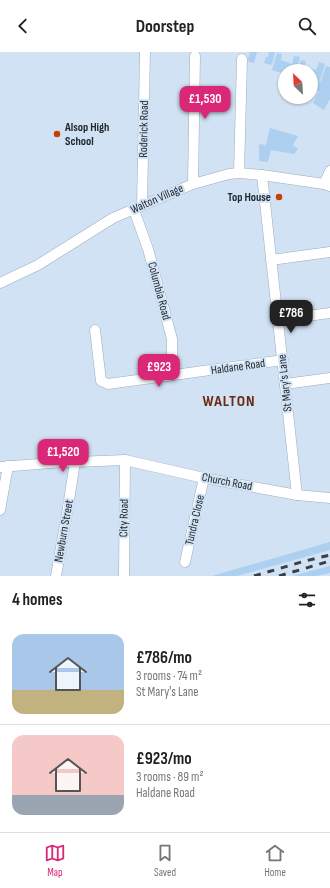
<!DOCTYPE html>
<meta charset="utf-8">
<style>
body{margin:0;font-family:"Sofia Sans Condensed",sans-serif;background:#f6f6f6;color:#222;height:100vh;display:flex;flex-direction:column;font-size:15px;white-space:nowrap}
*{box-sizing:border-box;margin:0}
p{font-size:13px;color:#767676}
.icon{flex:none;width:22px;height:22px;fill:none;stroke:currentColor;stroke-width:2;stroke-linecap:round;stroke-linejoin:round}
.map{position:relative;height:524px;overflow:hidden}
.sheet{display:flex;flex-direction:column;background:#fff;flex:1}
.sheet>*{flex:none}
.needle{width:26px;rotate:335deg}
.fabs{position:absolute;left:278px;top:12px;display:grid;gap:8px}
.fabs a{display:grid;place-items:center;width:40px;height:40px;border-radius:50%;background:#fff;box-shadow:0 1px 3px #0004;font-size:20px}
.price{position:absolute;translate:-50% -34px;padding:0 9px;border-radius:8px;background:#db2777;color:#fff;font-size:13px;line-height:26px;filter:drop-shadow(0 1px 2px #0008)}
.price::after{content:'';position:absolute;left:50%;top:24px;width:12px;height:9px;margin-left:-6px;background:inherit;clip-path:polygon(0 0,100% 0,50% 100%)}
.price.active{background:#222;color:#fff}
ul{padding:0;list-style:none}
li{display:flex;align-items:center;gap:12px;height:100px;padding:0 12px}
li+li{border-top:1px solid #e0e0e0}
li span{display:grid;place-items:center;flex:none;width:112px;height:80px;border-radius:12px;color:#555}
li>.icon{margin-inline-start:auto}
span .icon{width:48px;height:48px;fill:#fffc;stroke-width:1}
li b{font-size:17px}
h2{display:flex;justify-content:space-between;align-items:center;height:48px;padding:0 12px;font-size:17px}
header{display:flex;justify-content:space-between;align-items:center;height:52px;padding:0 12px;background:#fff;font-size:18px;font-weight:700}
.tab-bar{display:flex;justify-content:space-around;align-items:center;height:56px;border-top:1px solid #e0e0e0;background:#fff;font-size:11px;color:#767676}
.tab-bar a{display:grid;justify-items:center;gap:2px}
.tab-bar .active{color:#db2777}
.map>svg:first-child{display:block}
.green{fill:#adcff0}
.lines{fill:none;stroke-linecap:round;stroke-linejoin:round}
.minor-casing{stroke:#9bacbd;stroke-width:11}
.minor{stroke:#fff;stroke-width:10}
.rail{stroke:#374048;stroke-width:3;stroke-dasharray:7 7;stroke-linecap:butt}
.poi-dot{fill:#c63f04;stroke:#d1e2f4;stroke-width:1.5}
.labels{text-anchor:middle;dominant-baseline:central;stroke-width:4;stroke-linejoin:round;paint-order:stroke}
.poi-label{font-size:12px;font-weight:bold;fill:#222930;stroke:#d1e2f4;text-anchor:start}
.street-label{font-size:12px;fill:#222930;stroke:#d1e2f4}
.district-label{font-size:16px;font-weight:bold;letter-spacing:1px;fill:#6b2913;stroke:#d1e2f4}
</style>
<header><svg class="icon" aria-label="back" viewBox="0 0 24 24"><path d="M15 5l-7 7 7 7"/></svg>Doorstep<svg class="icon" aria-label="search" viewBox="0 0 24 24"><circle cx="10" cy="10" r="6"/><path d="M15 15l6 6"/></svg></header>
<div class="map">
<svg width="330" height="524" viewBox="0 0 330 524">
<rect width="100%" height="100%" fill="#d1e2f4"/>
<g class="green">
<path d="M250,0H257L254,11L249,10L248,7Z"/>
<path d="M269,0H275L272,13L264,11L266,5H268Z"/>
<path d="M277,1L282,2L281,8L292,12L294,4L300,5L296,19H285V22L272,18Z"/>
<path d="M301,8L306,9L305,15L316,18L319,10L325,12L319,31H320L326,14L330,15V47L324,58L313,51L319,39L311,36L313,30L311,29V19H297Z"/>
<path d="M270,76L298,84L293,93L298,97L294,102L271,98L268,110L259,109V92L266,93Z"/>
<path d="M330,490V498L237,524H212Z"/>
<path d="M330,514V521L316,524H293L310,519Z"/>
</g>
<g class="lines">
<defs>
<g id="minor">
<path d="M239,121L242,7"/>
<path d="M262,123L297,443"/>
<path d="M193,132L195,4"/>
<path d="M324,132L330,119"/>
<path d="M142,154L145,0"/>
<path d="M134,158L148,197L172,287V323"/>
<path d="M271,208L330,200"/>
<path d="M0,231L38,213L113,166L193,132L229,122L239,121L262,123L324,132L330,134"/>
<path d="M278,268L330,261"/>
<path d="M95,278L101,329L108,332L283,308"/>
<path d="M285,332L330,326"/>
<path d="M0,415L64,410H75L125,408L204,426L297,443L330,446"/>
<path d="M0,458L8,414"/>
<path d="M185,510L204,426"/>
<path d="M56,524L68,455L75,410"/>
<path d="M124,524L125,408"/>
</g>
</defs>
<use href="#minor" class="minor-casing"/>
<use href="#minor" class="minor"/>
<g class="rail">
<path d="M254,524L305,509L330,503"/>
<path d="M279,524L330,509"/>
</g>
</g>
<g class="poi-dot">
<circle cx="57" cy="82" r="4"/>
<circle cx="279" cy="145" r="4"/>
</g>
<g class="labels">
<g class="poi-label">
<text x="65" y="75">Alsop High<tspan x="65" dy="14">School</tspan></text>
<text x="271" y="145" text-anchor="end">Top House</text>
</g>
<g class="street-label">
<text transform="translate(144 77) rotate(-89)">Roderick Road</text>
<text transform="translate(157 147) rotate(-24)">Walton Village</text>
<text transform="translate(159 239) rotate(75)">Columbia Road</text>
<text transform="translate(238 315) rotate(-8)">Haldane Road</text>
<text transform="translate(285 331) rotate(-96)">St Mary's Lane</text>
<text transform="translate(227 430) rotate(11)">Church Road</text>
<text transform="translate(124 466) rotate(-89)">City Road</text>
<text transform="translate(195 468) rotate(-77)">Tundra Close</text>
<text transform="translate(64 479) rotate(-80)">Newburn Street</text>
</g>
<g class="district-label">
<text x="229" y="349">WALTON</text>
</g>
</g>
</svg>
<div class="fabs">
<a><svg class="needle" viewBox="-14 -14 28 28"><path d="M0-13l5 13h-10z" fill="#e53935"/><path d="M0 13l5-13h-10z" fill="#767676"/></svg></a>
</div>
<b class="price" style="left:205px;top:68px">£1,530</b>
<b class="price active" style="left:291px;top:282px">£786</b>
<b class="price" style="left:159px;top:336px">£923</b>
<b class="price" style="left:63px;top:421px">£1,520</b>
</div>
<section class="sheet">
<h2>4 homes<svg class="icon" aria-label="filters" viewBox="0 0 24 24"><path d="M4 7h16M4 17h16"/><circle cx="9" cy="7" r="2"/><circle cx="15" cy="17" r="2"/></svg></h2>
<ul>
<li><span style="background:linear-gradient(#a9c7e8 70%,#c2b280 0)"><svg class="icon" aria-label="home" viewBox="0 0 24 24"><path d="M3 11l9-7 9 7M6 9v11h12V9"/></svg></span><div><b>£786/mo</b><p>3 rooms · 74 m²</p><p>St Mary's Lane</p></div></li>
<li><span style="background:linear-gradient(#f6c9c9 75%,#9aa5b1 0)"><svg class="icon" aria-label="home" viewBox="0 0 24 24"><path d="M3 11l9-7 9 7M6 9v11h12V9"/></svg></span><div><b>£923/mo</b><p>3 rooms · 89 m²</p><p>Haldane Road</p></div></li>
</ul>
</section>
<nav class="tab-bar">
<a class="active"><svg class="icon" aria-label="map" viewBox="0 0 24 24"><path d="M3 6l6-2 6 2 6-2v14l-6 2-6-2-6 2zM9 4v14M15 6v14"/></svg>Map</a>
<a><svg class="icon" aria-label="saved" viewBox="0 0 24 24"><path d="M7 4h10v16l-5-4-5 4z"/></svg>Saved</a>
<a><svg class="icon" aria-label="home" viewBox="0 0 24 24"><path d="M3 11l9-7 9 7M6 9v11h12V9"/></svg>Home</a>
</nav>
